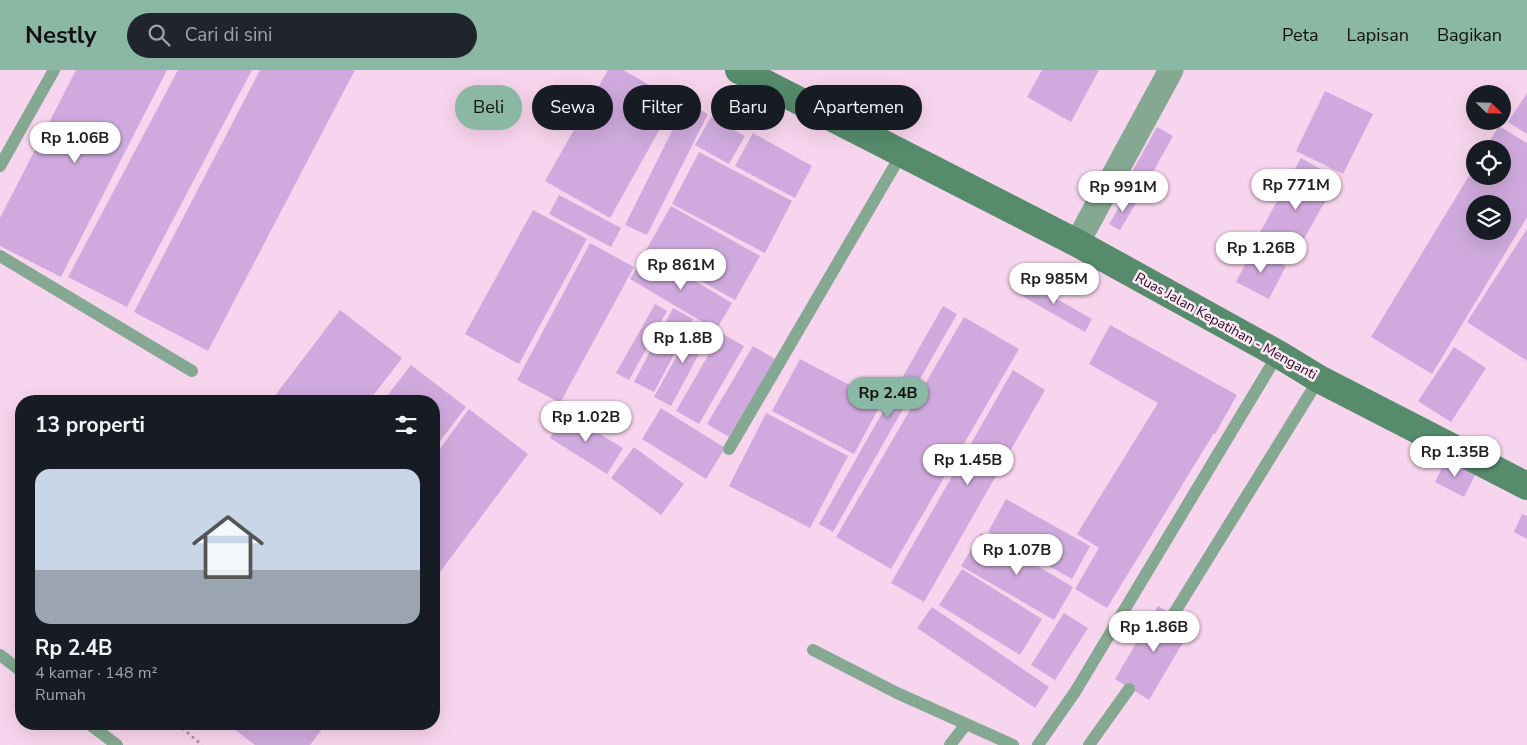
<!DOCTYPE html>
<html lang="id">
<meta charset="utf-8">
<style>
body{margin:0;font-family:"Nunito Sans",sans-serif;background:#20242c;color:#f1f3f6;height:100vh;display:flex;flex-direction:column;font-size:19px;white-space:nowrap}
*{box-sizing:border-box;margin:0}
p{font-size:16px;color:#9ea1a6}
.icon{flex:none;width:28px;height:28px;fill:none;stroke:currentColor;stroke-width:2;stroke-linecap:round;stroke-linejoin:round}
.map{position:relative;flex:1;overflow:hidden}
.details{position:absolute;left:15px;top:325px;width:425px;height:335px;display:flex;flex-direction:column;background:#171b24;border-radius:20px;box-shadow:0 5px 20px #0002}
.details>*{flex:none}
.top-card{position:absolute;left:455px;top:15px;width:475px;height:45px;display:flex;gap:10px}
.needle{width:32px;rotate:113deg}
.tools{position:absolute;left:1466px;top:15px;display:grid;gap:10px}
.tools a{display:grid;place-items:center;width:45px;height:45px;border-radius:50%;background:#171b24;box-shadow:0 5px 20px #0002;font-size:25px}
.price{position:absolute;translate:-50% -42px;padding:0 11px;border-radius:18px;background:#fff;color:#222;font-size:16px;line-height:32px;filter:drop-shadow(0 1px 2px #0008)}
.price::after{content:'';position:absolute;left:50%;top:30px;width:15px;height:11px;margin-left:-8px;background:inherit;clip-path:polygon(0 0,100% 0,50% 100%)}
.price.active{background:#8bb7a5;color:#111}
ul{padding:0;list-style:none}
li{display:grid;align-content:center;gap:10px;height:265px;padding:0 20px}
li span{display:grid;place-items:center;height:155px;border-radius:15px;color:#555}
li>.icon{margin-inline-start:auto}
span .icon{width:90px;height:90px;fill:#fffc;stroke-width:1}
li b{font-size:21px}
h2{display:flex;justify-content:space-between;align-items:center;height:60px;padding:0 20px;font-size:21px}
.pill{padding:0 18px;border-radius:22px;background:#171b24;box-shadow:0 5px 20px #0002;font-size:18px;line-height:45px}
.pill.active{background:#8bb7a5;color:#111}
header{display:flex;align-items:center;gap:30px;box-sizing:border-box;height:70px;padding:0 25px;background:#8bb7a5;color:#111}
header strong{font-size:24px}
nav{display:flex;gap:28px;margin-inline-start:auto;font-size:18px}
.search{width:350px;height:45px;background:#20242c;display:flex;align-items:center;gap:12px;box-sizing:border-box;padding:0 18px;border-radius:28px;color:#9ea1a6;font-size:19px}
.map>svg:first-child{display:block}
.building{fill:#d0aade;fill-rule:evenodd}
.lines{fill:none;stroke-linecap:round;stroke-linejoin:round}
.path{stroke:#ae90a6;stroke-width:3;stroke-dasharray:2.5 4;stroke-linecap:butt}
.lane{stroke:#85a892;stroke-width:12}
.street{stroke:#85a892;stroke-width:25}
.secondary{stroke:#568c6c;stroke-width:28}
.labels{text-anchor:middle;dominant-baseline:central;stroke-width:5;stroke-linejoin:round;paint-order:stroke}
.street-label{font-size:14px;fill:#1f0b1a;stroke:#fee7f7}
</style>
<header>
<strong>Nestly</strong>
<div class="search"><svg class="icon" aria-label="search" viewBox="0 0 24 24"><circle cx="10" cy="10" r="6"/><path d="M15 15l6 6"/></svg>Cari di sini</div>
<nav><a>Peta</a><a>Lapisan</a><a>Bagikan</a></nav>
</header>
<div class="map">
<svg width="1527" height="675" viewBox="0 0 1527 675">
<rect width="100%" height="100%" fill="#f8d5ee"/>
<g class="building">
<path d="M76,0H167L61,207L0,176V148Z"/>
<path d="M178,0H252L127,237L68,207Z"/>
<path d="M260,0H355L208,281L134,242Z"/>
<path d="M608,0H623L676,30L610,148L545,111Z"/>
<path d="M1042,0H1099L1071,52L1027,27Z"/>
<path d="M726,20L754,32L746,51L717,38Z"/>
<path d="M1325,21L1373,44L1343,104L1296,81Z"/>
<path d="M1527,23V64L1508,52Z"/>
<path d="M686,33L708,44L647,165L625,155Z"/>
<path d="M711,47L745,66L729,94L695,75Z"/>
<path d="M1499,56L1527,73V147L1432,304L1371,267L1475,96V106H1502V79H1485ZM1475,134H1502V161H1475Z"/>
<path d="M1157,57L1173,66L1139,127L1123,118Z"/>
<path d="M753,63L812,96L795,128L735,96Z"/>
<path d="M699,82L792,131L765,183L672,134Z"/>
<path d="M1301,88L1338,109L1290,193L1254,173Z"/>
<path d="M559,125L621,158L611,177L549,144Z"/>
<path d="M1126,126L1136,133L1120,160L1109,154Z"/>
<path d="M671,136L760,186L735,230L646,180Z"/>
<path d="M533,140L587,169L519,294L465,264Z"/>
<path d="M1527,159V291L1467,252Z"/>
<path d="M590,173L634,197L560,333L517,310Z"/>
<path d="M1253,179L1286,196L1269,229L1236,212Z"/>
<path d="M646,182L732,233L716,260L630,209Z"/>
<path d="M1022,209L1092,249L1085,262L1015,222Z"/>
<path d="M655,234L667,241L629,310L616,303Z"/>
<path d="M943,236L957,244L833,462L819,454Z"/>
<path d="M673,238L693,249L654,322L634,312Z"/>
<path d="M340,240L402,288L369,331H271Z"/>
<path d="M964,247L1019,279L891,499L836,467Z"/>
<path d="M696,251L712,260L671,336L654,327Z"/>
<path d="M1110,255L1237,325L1215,364L1214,363L1107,538L1075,519L1099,478L1077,464L1158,333L1089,294Z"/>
<path d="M721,263L744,276L699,354L676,341Z"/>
<path d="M753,276L775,289L729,367L707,354Z"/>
<path d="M1454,277L1486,298L1451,352L1418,331Z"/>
<path d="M800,289L882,332L854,384L772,341Z"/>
<path d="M411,295L466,337L434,379V331H383Z"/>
<path d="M1013,300L1045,320L924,532L891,513Z"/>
<path d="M661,338L725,378L706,409L642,369Z"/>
<path d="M469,339L528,384L434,510V387Z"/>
<path d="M565,343L623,378L607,404L550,368Z"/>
<path d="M766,343L848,386L810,458L729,416Z"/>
<path d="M634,377L684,414L661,445L611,408Z"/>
<path d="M1446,390L1475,405L1464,427L1435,412Z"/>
<path d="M1006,429L1090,476L1072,509L988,462Z"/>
<path d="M1522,444L1527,446V469L1514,462Z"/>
<path d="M981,463L1073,517L1054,550L961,496Z"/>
<path d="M962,499L1042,549L1020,585L939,535Z"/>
<path d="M1158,536L1192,557L1149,630L1115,609Z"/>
<path d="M932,537L1049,617L1035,638L917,558Z"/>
<path d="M1064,543L1088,558L1055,610L1031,595Z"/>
<path d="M233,654H326L310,675H255L231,657Z"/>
</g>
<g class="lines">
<path class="path" d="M177,654L202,675"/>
<g class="lane">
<path d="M0,96L54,0"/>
<path d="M0,186L192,301"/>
<path d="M729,379L902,83"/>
<path d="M1173,545L1319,309"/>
<path d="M813,580L897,623L1013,675"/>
<path d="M0,585L21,601"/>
<path d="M89,654L117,675"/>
<path d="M950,675L966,654"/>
<path d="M1038,675L1075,622L1278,284"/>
<path d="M1089,675L1129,619"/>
</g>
<path class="street" d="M1077,173L1171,0"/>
<path class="secondary" d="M739,0L1077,173L1278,284L1319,309L1527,416"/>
</g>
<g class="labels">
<g class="street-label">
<text transform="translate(1226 256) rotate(29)">Ruas Jalan Kepatihan - Menganti</text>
</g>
</g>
</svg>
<div class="tools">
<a><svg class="needle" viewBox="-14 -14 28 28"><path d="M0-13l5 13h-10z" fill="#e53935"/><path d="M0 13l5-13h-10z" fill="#9ea1a6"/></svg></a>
<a><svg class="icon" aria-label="locate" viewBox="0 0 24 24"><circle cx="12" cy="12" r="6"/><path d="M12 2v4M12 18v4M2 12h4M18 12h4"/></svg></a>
<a><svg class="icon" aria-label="layers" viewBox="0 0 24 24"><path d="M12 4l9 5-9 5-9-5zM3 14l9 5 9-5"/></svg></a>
</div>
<b class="price" style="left:75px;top:94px">Rp 1.06B</b>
<b class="price" style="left:1296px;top:141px">Rp 771M</b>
<b class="price" style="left:1123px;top:143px">Rp 991M</b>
<b class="price" style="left:1261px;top:204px">Rp 1.26B</b>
<b class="price" style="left:681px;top:221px">Rp 861M</b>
<b class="price" style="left:1054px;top:235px">Rp 985M</b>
<b class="price" style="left:683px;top:294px">Rp 1.8B</b>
<b class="price active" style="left:888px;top:349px">Rp 2.4B</b>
<b class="price" style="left:586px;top:373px">Rp 1.02B</b>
<b class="price" style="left:1455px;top:408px">Rp 1.35B</b>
<b class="price" style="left:968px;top:416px">Rp 1.45B</b>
<b class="price" style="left:1017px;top:506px">Rp 1.07B</b>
<b class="price" style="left:1154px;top:583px">Rp 1.86B</b>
<div class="top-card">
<a class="pill active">Beli</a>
<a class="pill">Sewa</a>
<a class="pill">Filter</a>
<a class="pill">Baru</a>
<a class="pill">Apartemen</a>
</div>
<section class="details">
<h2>13 properti<svg class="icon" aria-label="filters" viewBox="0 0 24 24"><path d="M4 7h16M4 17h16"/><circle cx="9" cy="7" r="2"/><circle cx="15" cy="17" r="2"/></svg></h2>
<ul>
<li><span style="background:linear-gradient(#c9d6e8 65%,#9aa5b1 0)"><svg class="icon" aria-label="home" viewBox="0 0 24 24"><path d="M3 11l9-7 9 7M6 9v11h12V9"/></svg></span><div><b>Rp 2.4B</b><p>4 kamar · 148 m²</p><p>Rumah</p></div></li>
</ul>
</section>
</div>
